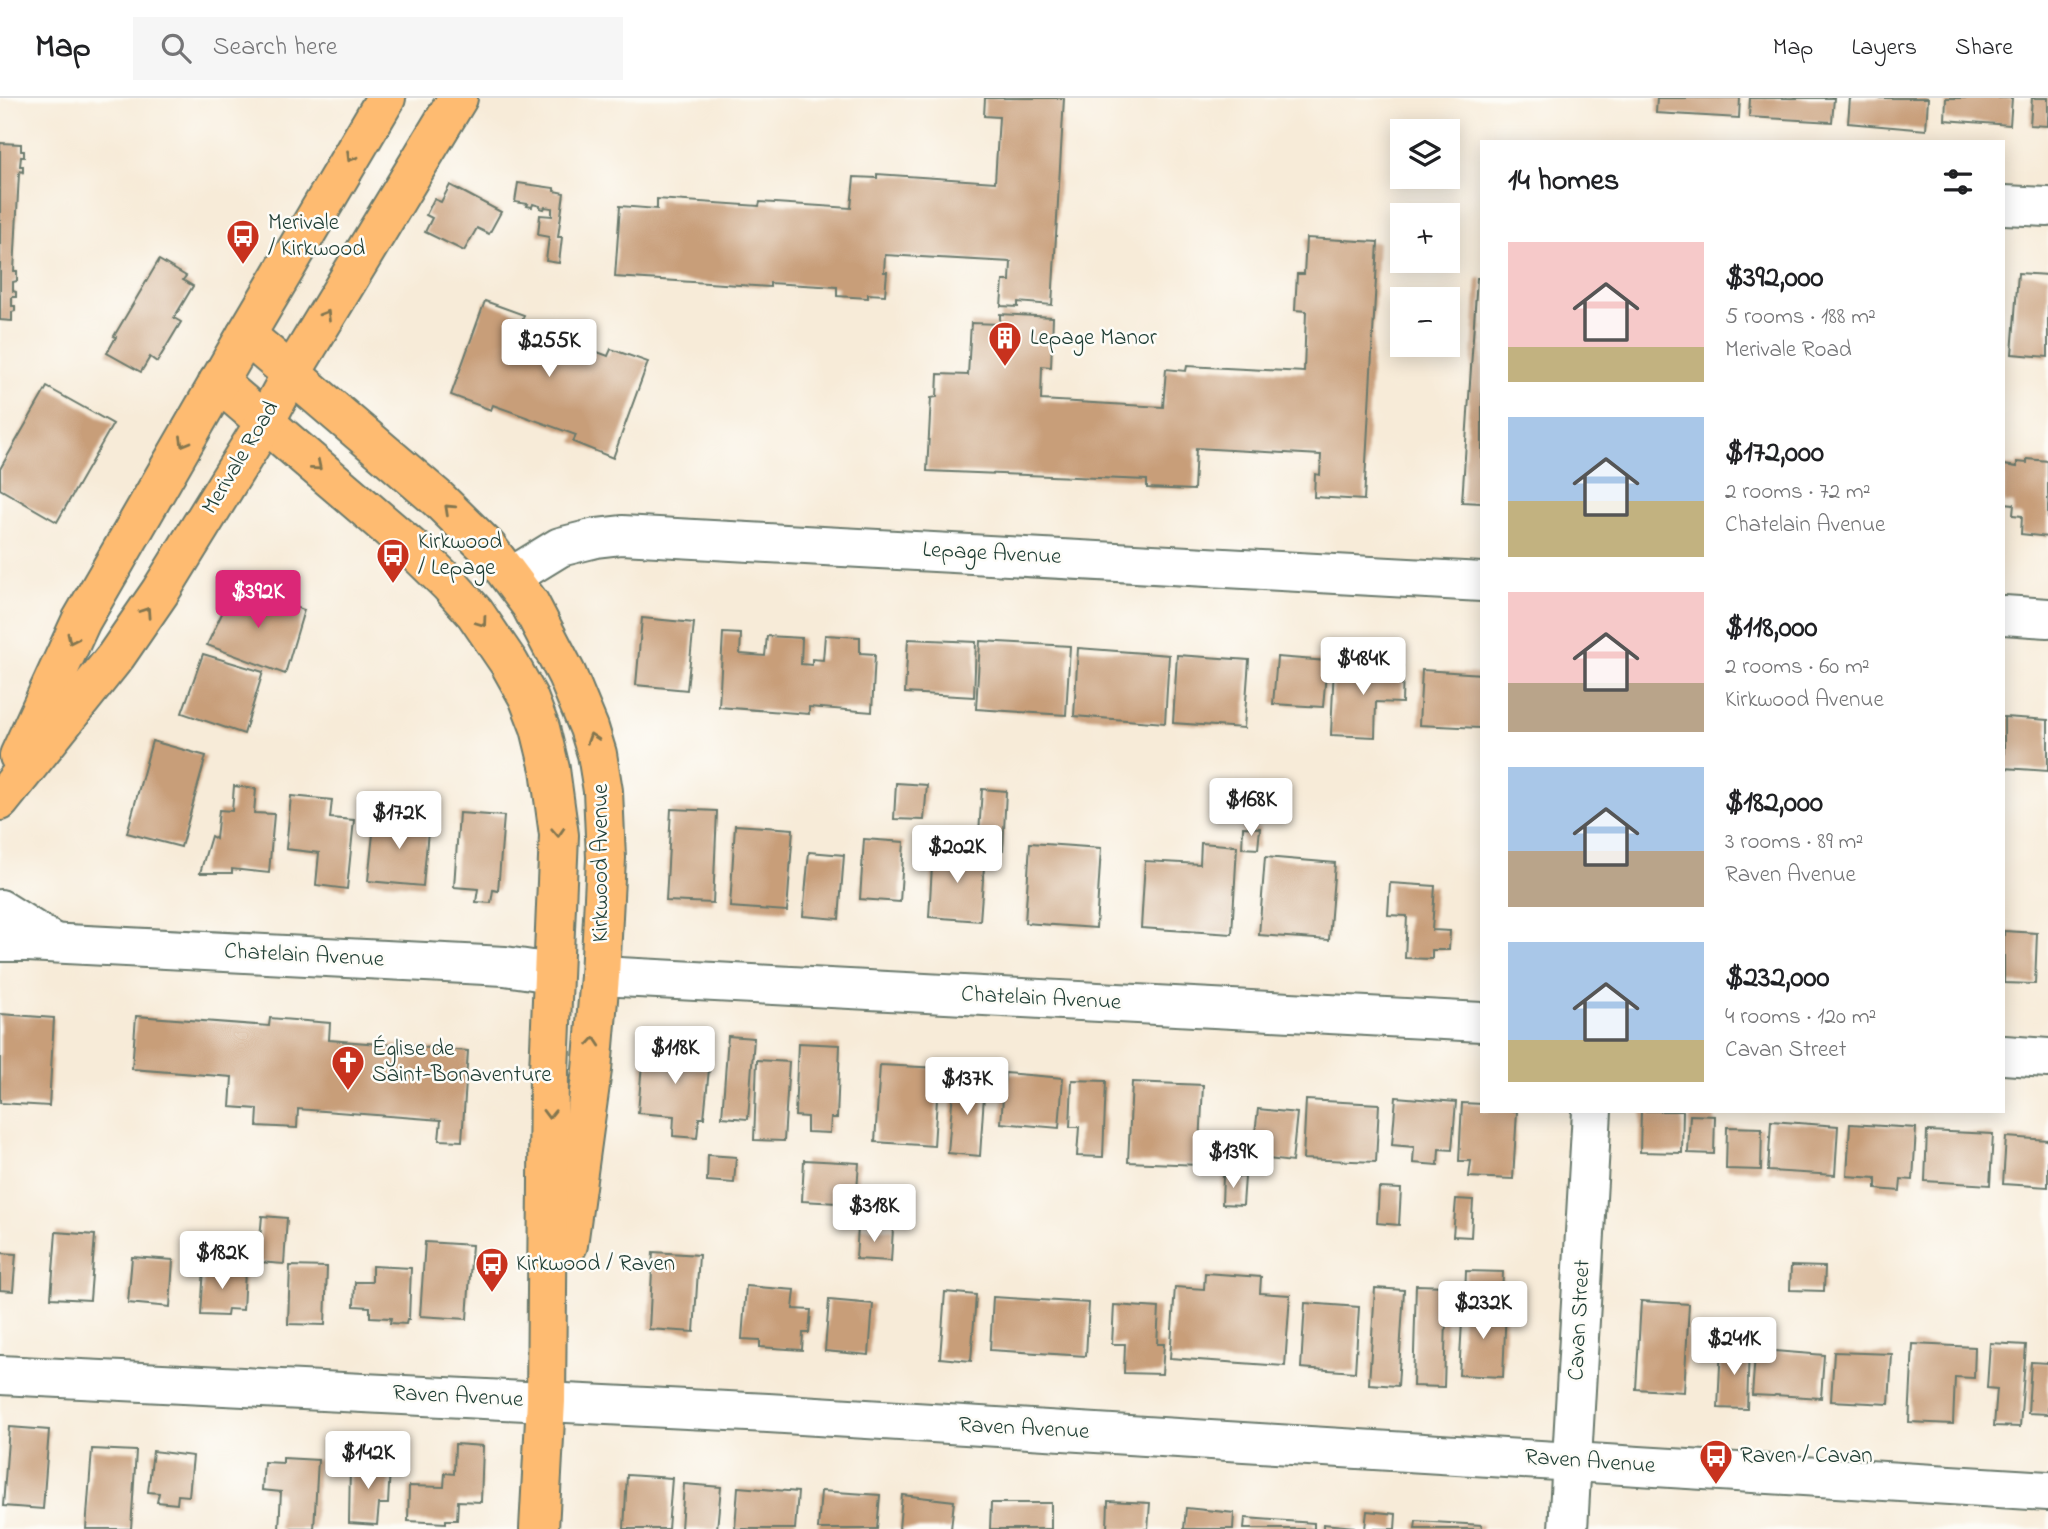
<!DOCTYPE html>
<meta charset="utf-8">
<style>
body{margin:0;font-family:"Indie Flower",sans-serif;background:#f6f6f6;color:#202124;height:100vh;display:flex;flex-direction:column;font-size:26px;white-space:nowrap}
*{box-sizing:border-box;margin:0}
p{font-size:23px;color:#757577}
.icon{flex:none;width:38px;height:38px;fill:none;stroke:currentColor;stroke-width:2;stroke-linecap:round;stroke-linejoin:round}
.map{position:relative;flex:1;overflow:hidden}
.side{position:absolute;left:1480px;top:42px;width:525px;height:973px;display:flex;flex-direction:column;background:#fff;border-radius:0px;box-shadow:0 4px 18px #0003}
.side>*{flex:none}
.controls{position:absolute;left:1390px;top:21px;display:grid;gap:14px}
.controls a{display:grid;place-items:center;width:70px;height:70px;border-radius:0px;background:#fff;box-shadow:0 4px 18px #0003;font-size:35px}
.price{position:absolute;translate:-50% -60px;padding:0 16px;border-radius:7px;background:#fff;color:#222;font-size:23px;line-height:46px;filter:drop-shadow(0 2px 4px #0008)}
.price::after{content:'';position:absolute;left:50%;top:42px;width:21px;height:16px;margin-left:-10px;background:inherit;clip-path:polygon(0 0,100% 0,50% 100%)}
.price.on{background:#db2777;color:#fff}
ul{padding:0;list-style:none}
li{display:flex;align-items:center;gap:21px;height:175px;padding:0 28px}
li span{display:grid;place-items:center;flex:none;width:196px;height:140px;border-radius:0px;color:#555}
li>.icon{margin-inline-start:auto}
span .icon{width:84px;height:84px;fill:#fffc;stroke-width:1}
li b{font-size:30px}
h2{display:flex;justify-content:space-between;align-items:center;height:84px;padding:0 28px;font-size:30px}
header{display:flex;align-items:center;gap:42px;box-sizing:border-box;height:98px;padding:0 35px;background:#fff;border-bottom:2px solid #e0e0e0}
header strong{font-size:33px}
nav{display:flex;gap:38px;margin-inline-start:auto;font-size:24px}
.search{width:490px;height:63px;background:#f6f6f6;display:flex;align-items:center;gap:18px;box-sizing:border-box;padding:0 24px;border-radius:0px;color:#757577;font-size:26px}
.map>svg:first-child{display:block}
.building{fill:#c89e79}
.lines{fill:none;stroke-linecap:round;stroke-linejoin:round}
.minor-casing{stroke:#6b7a6d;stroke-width:42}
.major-casing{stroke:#6b7a6d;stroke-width:42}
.minor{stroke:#fff;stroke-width:38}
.major{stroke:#febb71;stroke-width:38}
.oneway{stroke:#83764f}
.labels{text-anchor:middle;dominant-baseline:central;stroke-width:5;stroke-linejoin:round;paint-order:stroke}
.poi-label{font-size:23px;fill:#1f3d34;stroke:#fdfcf7;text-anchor:start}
.street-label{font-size:23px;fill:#1f3d34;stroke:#fdfcf7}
</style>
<header>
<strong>Map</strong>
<div class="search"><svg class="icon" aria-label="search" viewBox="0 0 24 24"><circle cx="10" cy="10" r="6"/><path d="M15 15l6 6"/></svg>Search here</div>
<nav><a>Map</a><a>Layers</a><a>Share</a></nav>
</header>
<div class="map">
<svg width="2048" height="1431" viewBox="0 0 2048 1431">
<rect width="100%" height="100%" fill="#fdfcf7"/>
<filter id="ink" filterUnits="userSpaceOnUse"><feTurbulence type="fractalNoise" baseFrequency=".0143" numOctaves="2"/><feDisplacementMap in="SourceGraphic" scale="14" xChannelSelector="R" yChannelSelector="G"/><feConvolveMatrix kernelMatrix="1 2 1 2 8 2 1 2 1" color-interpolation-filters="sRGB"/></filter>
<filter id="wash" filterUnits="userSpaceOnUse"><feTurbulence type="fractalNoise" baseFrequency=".00686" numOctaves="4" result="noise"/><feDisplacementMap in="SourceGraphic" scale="28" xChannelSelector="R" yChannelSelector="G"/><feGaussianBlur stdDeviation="1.57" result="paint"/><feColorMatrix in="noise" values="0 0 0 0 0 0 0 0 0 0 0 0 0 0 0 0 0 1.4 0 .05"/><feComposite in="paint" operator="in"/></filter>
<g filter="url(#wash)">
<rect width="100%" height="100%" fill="#f7ebd8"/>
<g id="blocks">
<g class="building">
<path d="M985,0H1064L1052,207L1018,204V209L1001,208L1003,183H1010L1011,164L885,157L884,174H887L885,197L868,196V200L837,198V189L770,185V189L615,179L620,108L657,111V101L759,108L760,104L851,110L854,79L877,80V76L995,84L999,19L984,18Z"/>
<path d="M1657,0H1740L1739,20L1656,15Z"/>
<path d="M1750,0H1834L1832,24L1749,19Z"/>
<path d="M1850,0H1928L1926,32L1848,25Z"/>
<path d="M1946,0H2012L2010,27L1945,22Z"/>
<path d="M2032,0H2048V28L2030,27Z"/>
<path d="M0,45L21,46V53H24V59H21L20,68H23V74L20,73L19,75L14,173H17V183L13,184V193L16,194V199H12V208H15V213L12,214V223L0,222Z"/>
<path d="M518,85L554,90V93L564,95L558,139H562L559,165L546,163L549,139L538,137L540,117L552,118V110L545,109L544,111L540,110V108L533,106L532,109L527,108L528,106L515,104Z"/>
<path d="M450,87L501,114L489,136L477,130L464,153L425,134L432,120L426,117L434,101L441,104Z"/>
<path d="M1306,140L1378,144L1364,402L1314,399L1315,376L1320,377L1321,357L1196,350L1194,392L1147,390V382L927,373L931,300L937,299L938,276L968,277L971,225L1000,226V216L1053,219L1051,269L1042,268L1041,302L1163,309L1166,271L1186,273L1187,268L1304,274L1306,213L1295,212L1297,176H1304Z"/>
<path d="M159,162L186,178L183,182L193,188L174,220L181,224L157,264L150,259L141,274L107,255L116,239L114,238Z"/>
<path d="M2018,175L2048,177V259L2012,256Z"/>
<path d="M1477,180H1482V405L1462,404Z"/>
<path d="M485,203L524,217L521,226L608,258L611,251L648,264L613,360L573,344L576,337L493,307L491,312L451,297Z"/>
<path d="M47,289L113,326L57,424L0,391V371Z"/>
<path d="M2027,361L2048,363V439L2021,436L2022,418L2013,417L2014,406L2004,405V367L2017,369V364L2027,365Z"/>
<path d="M234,490L304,512L285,576L207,547Z"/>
<path d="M642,520L694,525L687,592L636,587Z"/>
<path d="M723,535L741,536L740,556L765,558L767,538L802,540L801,566L812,567V561L823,562L825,537L860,539V555L875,556L872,614L809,609V616L719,609Z"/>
<path d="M908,541L976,544L974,599L905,595Z"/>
<path d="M980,543L1070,548L1066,617L976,611Z"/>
<path d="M1078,550L1169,557L1165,625L1074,618Z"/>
<path d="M203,556L263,574L244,636L182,615Z"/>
<path d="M1177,557L1249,562L1244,630L1173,625Z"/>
<path d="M1277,559L1327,563L1323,609L1273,606Z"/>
<path d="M1334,566L1403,568L1402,605L1376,604L1375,639L1331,637Z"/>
<path d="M1422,572L1482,576L1480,630L1419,627Z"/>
<path d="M2004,619L2048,622V673L2004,670Z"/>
<path d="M152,643L206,658L181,749L127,735Z"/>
<path d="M896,685L927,687L924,722L894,721Z"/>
<path d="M234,688L256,691L254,715L274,716L269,775L232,771V775H200L211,738L216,741L219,712L232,713Z"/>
<path d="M982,691L1006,693L1003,752L978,750Z"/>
<path d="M291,698L332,702L330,720L354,722L347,791L316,787L319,755L286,751Z"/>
<path d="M671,711L717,713L713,805L666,803Z"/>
<path d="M459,715L504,718L498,793L493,792L491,805L476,804L478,791L454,789Z"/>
<path d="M375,717L429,722L423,788L368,783Z"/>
<path d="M735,727L793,731L787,813L730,809Z"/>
<path d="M1243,729L1260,730L1258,751L1242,750Z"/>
<path d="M864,741L904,744L900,804L860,801Z"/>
<path d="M1030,745L1101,750L1096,830L1025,825Z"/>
<path d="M1201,745L1237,748L1232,836L1141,830L1145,763L1200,766Z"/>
<path d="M933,751L985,755L980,823L929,819Z"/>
<path d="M809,754L844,757L839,821L803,818Z"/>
<path d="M1265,759L1335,765L1329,842L1259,837Z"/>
<path d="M1390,785L1435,788L1432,832L1450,833L1449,852H1432V861L1405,860L1407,818L1388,817Z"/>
<path d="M2004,833L2037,835L2035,886L2004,885Z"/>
<path d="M0,916L54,920L49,1008L0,1005Z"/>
<path d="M136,918L269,928L270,920L330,925L329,942L468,953L462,1043L439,1042L441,1022L298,1011L297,1030L257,1028L258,1011L230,1009L232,979L132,971Z"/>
<path d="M728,938L754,940L748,1021L722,1019Z"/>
<path d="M658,939L695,942L693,969L709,971L704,1020H699L697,1040L673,1038L674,1018L638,1015L642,965L655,966Z"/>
<path d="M798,945L840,947L837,1020H831L830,1035L807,1034V1019L795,1018Z"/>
<path d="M757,962L789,964L784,1043L754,1042Z"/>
<path d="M880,967L939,970L934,1048L875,1044Z"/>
<path d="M1005,975L1063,980L1059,1030L1001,1025Z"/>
<path d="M954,980L985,982L980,1058L948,1055Z"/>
<path d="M1072,982L1106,983L1103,1059L1077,1058L1079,1029H1070Z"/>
<path d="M1132,984L1203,987L1199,1067L1128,1064Z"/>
<path d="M1396,999L1456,1004L1452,1052L1439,1051L1438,1067L1413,1065L1414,1049L1392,1047Z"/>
<path d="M1306,1002L1379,1006L1376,1064L1303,1061Z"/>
<path d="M1462,1005L1482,1006V1013H1517L1513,1081L1469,1079L1471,1063H1459Z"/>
<path d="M1258,1011L1297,1015L1292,1064L1252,1059Z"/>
<path d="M1641,1013H1683L1682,1055L1640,1054Z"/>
<path d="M1690,1017L1715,1018L1714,1056L1688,1055Z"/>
<path d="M1771,1023L1838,1028L1835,1077L1768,1073Z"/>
<path d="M1850,1026L1916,1030L1913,1082L1901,1081L1900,1093L1876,1091V1080L1847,1078Z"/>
<path d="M1727,1029L1762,1030L1761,1072L1726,1071Z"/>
<path d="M1927,1033L1993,1036L1990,1087L1925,1083Z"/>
<path d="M2006,1039L2048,1042V1089L2003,1086Z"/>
<path d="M708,1057L736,1059L734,1085L707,1083Z"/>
<path d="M804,1062L859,1065L856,1106L802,1103Z"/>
<path d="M1223,1078L1245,1079L1243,1107L1222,1106Z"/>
<path d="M1379,1090L1401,1091L1399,1127L1377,1125Z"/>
<path d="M1456,1101L1473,1102L1471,1139L1453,1138Z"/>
<path d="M262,1118L287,1120L284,1166L258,1164Z"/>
<path d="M858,1129L893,1131L891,1163L856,1161Z"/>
<path d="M56,1134L95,1137L90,1202L51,1200Z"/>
<path d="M425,1144L472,1147L467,1221L420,1218Z"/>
<path d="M653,1154L699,1157L694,1234L649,1231Z"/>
<path d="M0,1155L16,1156L13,1193L0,1192Z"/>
<path d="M132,1159L173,1162L170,1209L128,1205Z"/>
<path d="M290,1168L327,1169L325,1227L288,1226Z"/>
<path d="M372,1168L411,1170L409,1221H407L406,1226L390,1225L391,1220L370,1219V1209L354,1208L355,1184H372Z"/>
<path d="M1791,1168L1825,1169L1824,1193L1790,1192Z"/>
<path d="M204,1169L245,1172L243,1212L228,1211L227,1218L201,1217Z"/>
<path d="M1466,1173L1503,1174L1502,1200L1465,1198Z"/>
<path d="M1205,1175L1261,1179L1260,1195L1290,1197L1285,1268L1170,1260L1175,1189L1204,1191Z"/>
<path d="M1416,1187L1447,1188L1444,1289L1413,1288Z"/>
<path d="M746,1188L795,1192L793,1211L811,1212L809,1235H803L802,1252L760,1249V1242L742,1241Z"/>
<path d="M1375,1190L1404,1192L1398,1288L1369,1286Z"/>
<path d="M945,1194L976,1197L971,1263L940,1260Z"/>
<path d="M993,1199L1089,1205L1086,1258L990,1252Z"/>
<path d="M829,1202L873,1206L869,1257L825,1253Z"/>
<path d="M1641,1203L1689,1206L1684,1294L1636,1291Z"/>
<path d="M1305,1205L1359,1209L1355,1274L1301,1270Z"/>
<path d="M1463,1206L1506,1209L1503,1279L1459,1277Z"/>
<path d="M1114,1207L1159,1210L1157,1246H1164L1162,1276L1124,1275L1125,1246H1112Z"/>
<path d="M1990,1245L2026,1247L2020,1329L1994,1328L1997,1291L1987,1290Z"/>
<path d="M1721,1246L1749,1247L1747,1311L1718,1310Z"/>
<path d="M1913,1246L1975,1249L1974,1280L1955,1279L1953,1326L1909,1324Z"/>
<path d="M1774,1253L1824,1257L1821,1300L1775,1297L1774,1298L1752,1297L1755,1257L1773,1258Z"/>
<path d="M1834,1254L1892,1256L1889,1306L1831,1303Z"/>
<path d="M2031,1264L2048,1265V1316L2028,1315Z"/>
<path d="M9,1329L49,1332L43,1411L3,1408Z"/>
<path d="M455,1346L483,1348L481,1404L458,1403L457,1422H446V1425L408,1423L409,1388L444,1389L445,1375L454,1376Z"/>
<path d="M92,1351L136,1353L131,1431H86Z"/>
<path d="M153,1353L193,1358L189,1398L178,1397L177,1406L157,1404L159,1395L148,1394Z"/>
<path d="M362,1358L377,1359V1369H390L388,1406H379L377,1427L349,1425L350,1367L362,1368Z"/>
<path d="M283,1360L318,1362L314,1431H279L281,1394L262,1392L264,1364L283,1365Z"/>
<path d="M627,1377L672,1380L668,1431H624Z"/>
<path d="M684,1386L721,1389L717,1431H681Z"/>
<path d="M738,1389L798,1394L795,1431H735Z"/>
<path d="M821,1393L880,1397L877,1431H818Z"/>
<path d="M902,1397L954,1403L951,1431H899Z"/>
<path d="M1108,1403L1150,1405L1148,1431H1107Z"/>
<path d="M991,1405H1051V1431H990Z"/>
<path d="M1186,1410L1234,1415L1233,1431H1184Z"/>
<path d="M1367,1413L1396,1416L1395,1431H1365Z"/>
<path d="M1245,1420L1314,1425V1431H1244Z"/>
<path d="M1416,1423L1482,1427V1431H1415Z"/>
<path d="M1323,1426L1354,1429V1431H1323Z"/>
</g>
</g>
</g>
<g filter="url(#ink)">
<use href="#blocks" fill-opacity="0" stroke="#6b7a6d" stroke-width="2"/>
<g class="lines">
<defs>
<g id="minor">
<path d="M2004,107L2048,109"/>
<path d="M511,479L560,449L596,440L622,437L1482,484"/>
<path d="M2004,517L2048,520"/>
<path d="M0,811L54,845"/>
<path d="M0,844H27L505,868L552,875"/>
<path d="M600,878L1482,924"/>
<path d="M2004,957L2048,960"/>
<path d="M0,1277L768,1315L2048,1393"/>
<path d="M1568,1431L1592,1013"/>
</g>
<g id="major">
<path d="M246,237L438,401L487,449L530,506L567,577L589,630L597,656L603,693L606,760L600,878L592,972L568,1147"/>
<path d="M218,284L414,452L449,486L475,515L509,565L528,599L540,630L550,671L559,737L549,973L546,1303L539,1431"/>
<path d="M19,658L81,523L246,237L386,0"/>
<path d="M0,703L116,558L160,494L265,324L291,276L458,0"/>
</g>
</defs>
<use href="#minor" class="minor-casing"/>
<use href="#major" class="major-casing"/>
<use href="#minor" class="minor"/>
<use href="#major" class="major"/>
</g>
<defs><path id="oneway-chevron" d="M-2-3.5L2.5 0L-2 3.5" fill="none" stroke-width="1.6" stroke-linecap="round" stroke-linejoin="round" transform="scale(1.75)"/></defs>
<g class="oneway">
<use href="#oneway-chevron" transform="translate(351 59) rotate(121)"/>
<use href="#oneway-chevron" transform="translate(326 217) rotate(-59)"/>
<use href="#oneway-chevron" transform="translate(184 344) rotate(120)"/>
<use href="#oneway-chevron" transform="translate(317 368) rotate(40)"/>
<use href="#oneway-chevron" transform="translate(449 411) rotate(-137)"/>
<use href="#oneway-chevron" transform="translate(146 514) rotate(-56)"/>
<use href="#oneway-chevron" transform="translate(482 524) rotate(54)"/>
<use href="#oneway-chevron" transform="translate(72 541) rotate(115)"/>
<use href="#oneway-chevron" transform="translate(592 640) rotate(-108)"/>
<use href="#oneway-chevron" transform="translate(558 734) rotate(87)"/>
<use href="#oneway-chevron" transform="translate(594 944) rotate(-85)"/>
<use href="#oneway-chevron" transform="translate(549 1016) rotate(91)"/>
</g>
</g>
<defs>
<symbol id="bus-pin" viewBox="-11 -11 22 30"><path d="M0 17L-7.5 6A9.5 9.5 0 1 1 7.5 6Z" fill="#c8321e" stroke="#fdfcf7"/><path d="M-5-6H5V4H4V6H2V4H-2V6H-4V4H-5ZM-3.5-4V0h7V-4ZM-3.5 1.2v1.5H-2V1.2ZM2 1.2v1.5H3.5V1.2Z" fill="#fff"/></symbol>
<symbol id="building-pin" viewBox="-11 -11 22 30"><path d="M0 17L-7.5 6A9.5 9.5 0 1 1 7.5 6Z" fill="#c8321e" stroke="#fdfcf7"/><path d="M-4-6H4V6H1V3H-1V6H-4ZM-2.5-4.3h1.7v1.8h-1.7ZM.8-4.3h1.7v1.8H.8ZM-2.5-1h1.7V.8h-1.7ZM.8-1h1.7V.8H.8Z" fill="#fff"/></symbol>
<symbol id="church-pin" viewBox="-11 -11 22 30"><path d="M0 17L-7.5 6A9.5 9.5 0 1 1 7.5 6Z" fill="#c8321e" stroke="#fdfcf7"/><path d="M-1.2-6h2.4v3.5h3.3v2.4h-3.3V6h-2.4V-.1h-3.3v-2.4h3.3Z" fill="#fff"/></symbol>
</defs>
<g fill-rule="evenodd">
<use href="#bus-pin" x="224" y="119" width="38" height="52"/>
<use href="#building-pin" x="986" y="221" width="38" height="52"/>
<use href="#bus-pin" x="374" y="438" width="38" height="52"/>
<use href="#church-pin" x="329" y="945" width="38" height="52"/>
<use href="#bus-pin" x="473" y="1147" width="38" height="52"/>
<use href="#bus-pin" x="1697" y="1339" width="38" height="52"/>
</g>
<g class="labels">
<g class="poi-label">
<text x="268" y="125">Merivale<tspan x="268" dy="26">/ Kirkwood</tspan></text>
<text x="1030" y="240">Lepage Manor</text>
<text x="418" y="444">Kirkwood<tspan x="418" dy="26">/ Lepage</tspan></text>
<text x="372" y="951">Église de<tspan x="372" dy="26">Saint-Bonaventure</tspan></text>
<text x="516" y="1166">Kirkwood / Raven</text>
<text x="1740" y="1358">Raven / Cavan</text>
</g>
<g class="street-label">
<text transform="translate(241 360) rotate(-59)">Merivale Road</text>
<text transform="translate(992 456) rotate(3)">Lepage Avenue</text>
<text transform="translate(601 765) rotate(-90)">Kirkwood Avenue</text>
<text transform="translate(304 858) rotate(3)">Chatelain Avenue</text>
<text transform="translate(1041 901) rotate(3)">Chatelain Avenue</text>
<text transform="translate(1580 1222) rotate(-87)">Cavan Street</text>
<text transform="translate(458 1299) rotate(3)">Raven Avenue</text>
<text transform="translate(1024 1331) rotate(3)">Raven Avenue</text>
<text transform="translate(1590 1364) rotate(4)">Raven Avenue</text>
</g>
</g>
</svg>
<div class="controls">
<a><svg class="icon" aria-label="layers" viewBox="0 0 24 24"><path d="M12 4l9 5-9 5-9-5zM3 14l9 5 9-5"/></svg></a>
<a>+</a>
<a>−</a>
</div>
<b class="price" style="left:549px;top:281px">$255K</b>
<b class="price on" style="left:258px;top:532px">$392K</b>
<b class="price" style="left:1363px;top:599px">$484K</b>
<b class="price" style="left:1251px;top:740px">$168K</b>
<b class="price" style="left:399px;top:753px">$172K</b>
<b class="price" style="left:957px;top:787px">$202K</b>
<b class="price" style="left:675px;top:988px">$118K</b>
<b class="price" style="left:967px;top:1019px">$137K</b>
<b class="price" style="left:1233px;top:1092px">$139K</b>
<b class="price" style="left:874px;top:1146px">$318K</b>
<b class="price" style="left:222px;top:1193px">$182K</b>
<b class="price" style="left:1483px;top:1243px">$232K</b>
<b class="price" style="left:1734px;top:1279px">$241K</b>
<b class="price" style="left:368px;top:1393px">$142K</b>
<section class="side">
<h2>14 homes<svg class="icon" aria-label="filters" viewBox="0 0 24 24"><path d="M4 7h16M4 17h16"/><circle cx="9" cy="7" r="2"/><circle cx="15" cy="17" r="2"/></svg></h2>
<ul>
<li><span style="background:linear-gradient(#f6c9c9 75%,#c2b280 0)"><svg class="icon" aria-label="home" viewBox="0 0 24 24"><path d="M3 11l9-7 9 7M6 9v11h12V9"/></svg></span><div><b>$392,000</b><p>5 rooms · 188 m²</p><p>Merivale Road</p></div></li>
<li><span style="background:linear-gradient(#a9c7e8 60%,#c2b280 0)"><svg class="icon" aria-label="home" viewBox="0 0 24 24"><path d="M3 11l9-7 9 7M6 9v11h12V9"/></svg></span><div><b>$172,000</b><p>2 rooms · 72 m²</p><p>Chatelain Avenue</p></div></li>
<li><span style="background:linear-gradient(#f6c9c9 65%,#b9a48a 0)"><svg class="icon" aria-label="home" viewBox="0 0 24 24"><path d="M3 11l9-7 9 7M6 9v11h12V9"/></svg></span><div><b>$118,000</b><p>2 rooms · 60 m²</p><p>Kirkwood Avenue</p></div></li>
<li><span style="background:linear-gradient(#a9c7e8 60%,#b9a48a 0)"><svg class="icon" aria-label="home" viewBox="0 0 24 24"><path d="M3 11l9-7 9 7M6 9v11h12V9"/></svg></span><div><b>$182,000</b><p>3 rooms · 89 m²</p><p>Raven Avenue</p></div></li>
<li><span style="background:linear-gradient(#a9c7e8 70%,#c2b280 0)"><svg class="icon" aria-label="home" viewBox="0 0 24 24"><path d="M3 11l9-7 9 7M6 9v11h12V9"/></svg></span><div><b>$232,000</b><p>4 rooms · 120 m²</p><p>Cavan Street</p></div></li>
</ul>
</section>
</div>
